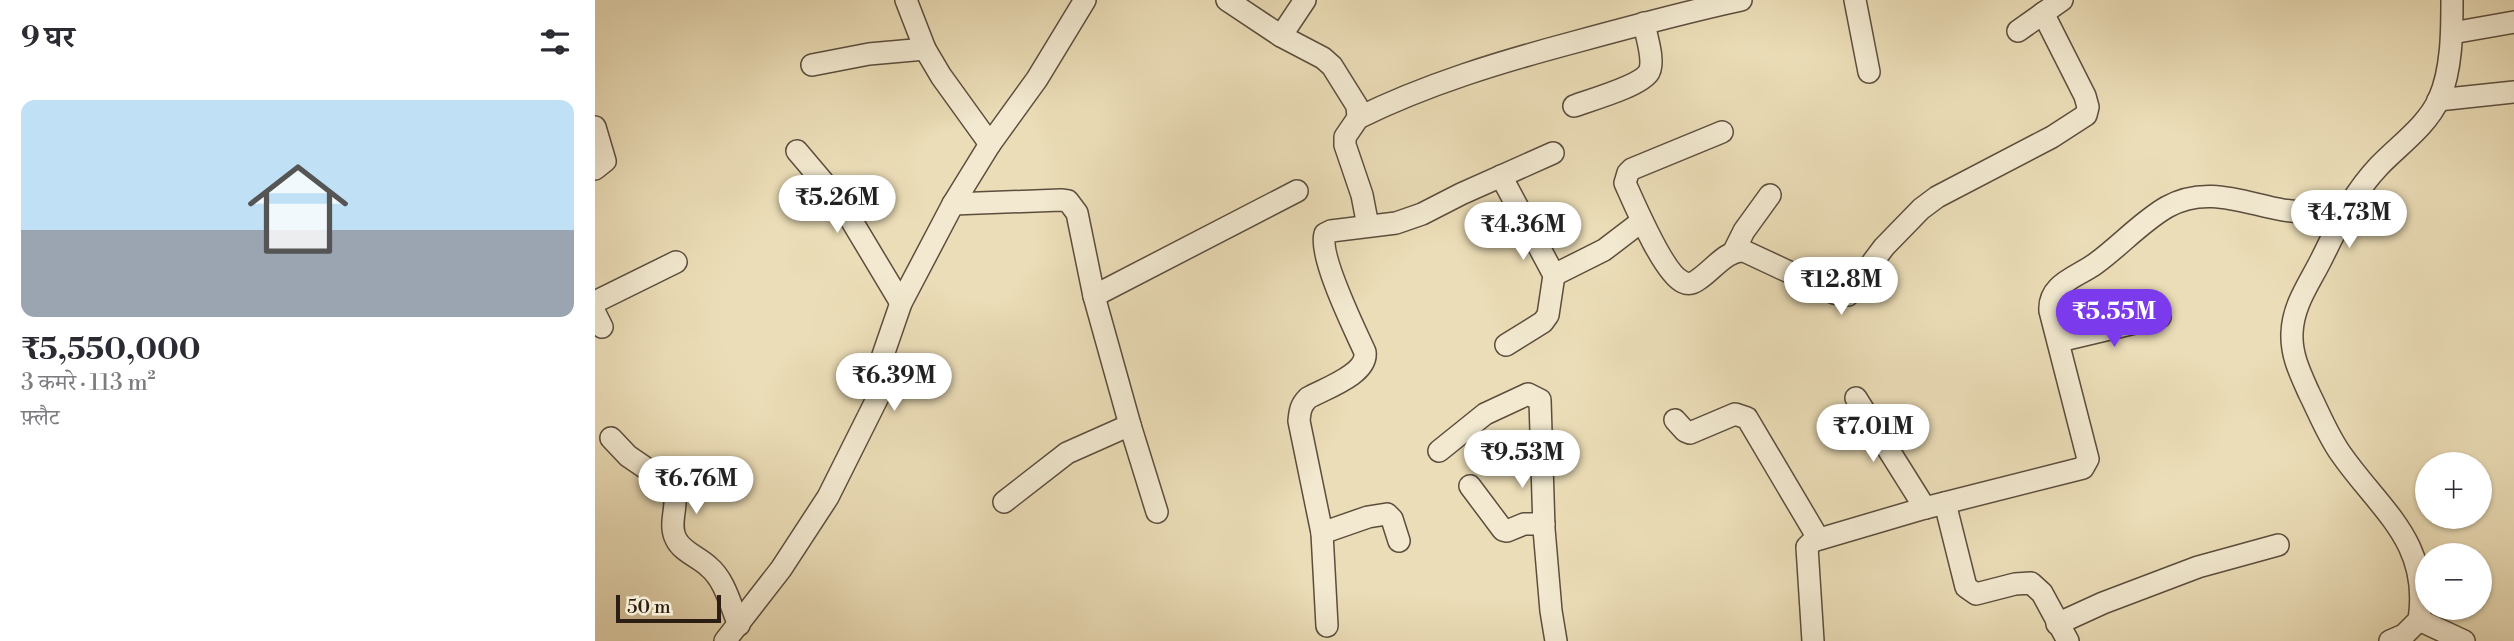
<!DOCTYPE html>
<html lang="hi">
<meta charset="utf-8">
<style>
body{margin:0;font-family:"Libre Bodoni","Noto Serif Devanagari",serif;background:#f2f2f3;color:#2b2b33;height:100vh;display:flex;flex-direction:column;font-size:26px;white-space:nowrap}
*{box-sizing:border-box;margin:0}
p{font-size:23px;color:#7c7c81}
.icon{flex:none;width:38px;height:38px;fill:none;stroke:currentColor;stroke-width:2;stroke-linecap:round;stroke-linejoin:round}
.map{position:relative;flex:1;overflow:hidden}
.details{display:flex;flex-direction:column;background:#fff;width:595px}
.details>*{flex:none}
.fabs{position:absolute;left:1820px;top:452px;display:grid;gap:14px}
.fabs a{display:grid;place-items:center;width:77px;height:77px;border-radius:50%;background:#fff;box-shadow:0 2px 5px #0004;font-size:35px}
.scale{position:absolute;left:21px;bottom:18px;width:105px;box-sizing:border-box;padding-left:7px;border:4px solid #2d1e15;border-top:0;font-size:19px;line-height:24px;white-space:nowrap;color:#2d1e15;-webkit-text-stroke:5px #f2e9d0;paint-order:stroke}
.price{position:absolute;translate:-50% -60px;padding:0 16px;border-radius:24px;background:#fff;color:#222;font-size:23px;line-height:46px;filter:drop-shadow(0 2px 4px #0008)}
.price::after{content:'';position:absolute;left:50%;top:42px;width:21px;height:16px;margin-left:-10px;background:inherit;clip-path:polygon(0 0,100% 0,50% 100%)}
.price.on{background:#7c3aed;color:#fff}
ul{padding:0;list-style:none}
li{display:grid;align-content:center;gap:14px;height:371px;padding:0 21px}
li span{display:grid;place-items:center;height:217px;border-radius:14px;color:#555}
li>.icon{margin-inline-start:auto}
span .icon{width:126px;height:126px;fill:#fffc;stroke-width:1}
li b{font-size:30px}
h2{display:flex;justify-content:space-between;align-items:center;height:84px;padding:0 21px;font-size:30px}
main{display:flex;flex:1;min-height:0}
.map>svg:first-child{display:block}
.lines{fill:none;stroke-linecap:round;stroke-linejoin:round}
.minor-casing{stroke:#5c4e3e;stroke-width:24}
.minor{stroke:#f2e9d0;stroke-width:21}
</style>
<main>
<section class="details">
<h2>9 घर<svg class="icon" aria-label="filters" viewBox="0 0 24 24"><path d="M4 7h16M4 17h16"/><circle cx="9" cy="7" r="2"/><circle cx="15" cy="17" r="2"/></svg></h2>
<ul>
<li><span style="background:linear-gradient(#bfe0f5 60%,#9aa5b1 0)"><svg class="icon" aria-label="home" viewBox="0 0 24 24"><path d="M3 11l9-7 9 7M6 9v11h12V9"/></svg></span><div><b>₹5,550,000</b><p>3 कमरे · 113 m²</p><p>फ़्लैट</p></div></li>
</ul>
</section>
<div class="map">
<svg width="1919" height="641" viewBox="0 0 1919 641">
<rect width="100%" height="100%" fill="#ebddb7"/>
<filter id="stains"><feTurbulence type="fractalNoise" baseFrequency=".00286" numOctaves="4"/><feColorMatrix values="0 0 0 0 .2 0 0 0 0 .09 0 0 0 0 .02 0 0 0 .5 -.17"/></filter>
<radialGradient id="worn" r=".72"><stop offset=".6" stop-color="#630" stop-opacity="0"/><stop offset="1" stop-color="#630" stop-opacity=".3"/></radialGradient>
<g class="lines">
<defs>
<g id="minor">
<path d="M311,0L330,49L346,76L395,144"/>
<path d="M632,0L686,36L728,58L737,66L762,106L763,118L750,137V145L767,195L773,226"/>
<path d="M1260,0L1274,72"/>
<path d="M1423,31L1467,0"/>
<path d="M1857,33L1919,22"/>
<path d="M686,36L710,0"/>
<path d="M217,65L274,54L330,49"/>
<path d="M1843,100L1919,92"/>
<path d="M979,106C995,100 1046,86 1054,72C1060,60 1051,36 1049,23"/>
<path d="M763,118C832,84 905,62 980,42C1035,27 1090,12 1146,0"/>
<path d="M0,127L10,161L0,169"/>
<path d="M1127,132L1037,169L1033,173L1030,183C1039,203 1069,274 1088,282C1094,285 1099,283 1104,279C1118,270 1131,250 1149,251L1239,293L1253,295L1289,247L1326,209L1342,197L1457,137L1491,115L1493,107L1490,96L1448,13"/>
<path d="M202,151L246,203L306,303"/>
<path d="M906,176L959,275L953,315L948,322L911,345"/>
<path d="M358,204L466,200L473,201L482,213L499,296L535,425L562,512"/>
<path d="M1138,253L1149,231L1175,195"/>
<path d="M959,275L1009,250L1047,221"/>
<path d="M499,296L702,191"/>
<path d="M0,302L81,262"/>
<path d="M0,313L7,327"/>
<path d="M1464,341L1565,317"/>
<path d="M1261,398L1330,508"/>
<path d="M1080,420L1090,431L1095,433L1140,414L1152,418L1223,538"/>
<path d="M16,438L33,456L77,486C86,503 72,522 81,539C87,552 104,557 114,567C130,580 136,607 144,625"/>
<path d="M844,451L890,414L933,394L945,400L949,529L956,611L961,641"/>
<path d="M875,486L908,530L912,531L929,524H949"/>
<path d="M409,502L472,453L535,425"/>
<path d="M1350,503L1371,587L1381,594L1420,584L1436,583L1447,593L1473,641"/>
<path d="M727,533L773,517L792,514L797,519L804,541"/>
<path d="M1824,620L1869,641"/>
<path d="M1462,624L1508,603L1603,567L1683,545"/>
<path d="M732,626L727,533L704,421C705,410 706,405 713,398C731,388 773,374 770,352C760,330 723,255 730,234L736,231L801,223L827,214L866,194L958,153"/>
<path d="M130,641L186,569L233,497L287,389V358L306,303L358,204L395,144L442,79L490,0"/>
<path d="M1218,641L1212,547L1218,541L1330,508L1488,468L1493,459L1455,311C1453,284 1482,277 1500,264C1525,246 1546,222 1572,207C1611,185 1649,203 1688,210C1707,213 1727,213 1747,215"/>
<path d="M1795,641L1809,635L1824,620C1836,542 1785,510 1746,454C1733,436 1724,413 1714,393C1705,373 1696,355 1697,333C1698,305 1714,284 1726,260C1744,224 1756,196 1784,166C1803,146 1832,126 1844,99C1857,70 1857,31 1857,0"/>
</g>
</defs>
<use href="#minor" class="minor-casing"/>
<use href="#minor" class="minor"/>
</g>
<rect width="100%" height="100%" filter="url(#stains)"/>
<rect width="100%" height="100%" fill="url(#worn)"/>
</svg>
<div class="fabs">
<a>+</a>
<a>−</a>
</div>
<div class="scale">50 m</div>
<b class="price" style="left:242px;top:235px">₹5.26M</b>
<b class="price" style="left:1754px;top:250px">₹4.73M</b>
<b class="price" style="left:928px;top:262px">₹4.36M</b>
<b class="price" style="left:1246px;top:317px">₹12.8M</b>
<b class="price on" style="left:1519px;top:349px">₹5.55M</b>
<b class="price" style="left:299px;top:413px">₹6.39M</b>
<b class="price" style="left:1278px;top:464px">₹7.01M</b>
<b class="price" style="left:927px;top:490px">₹9.53M</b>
<b class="price" style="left:101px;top:516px">₹6.76M</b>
</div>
</main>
